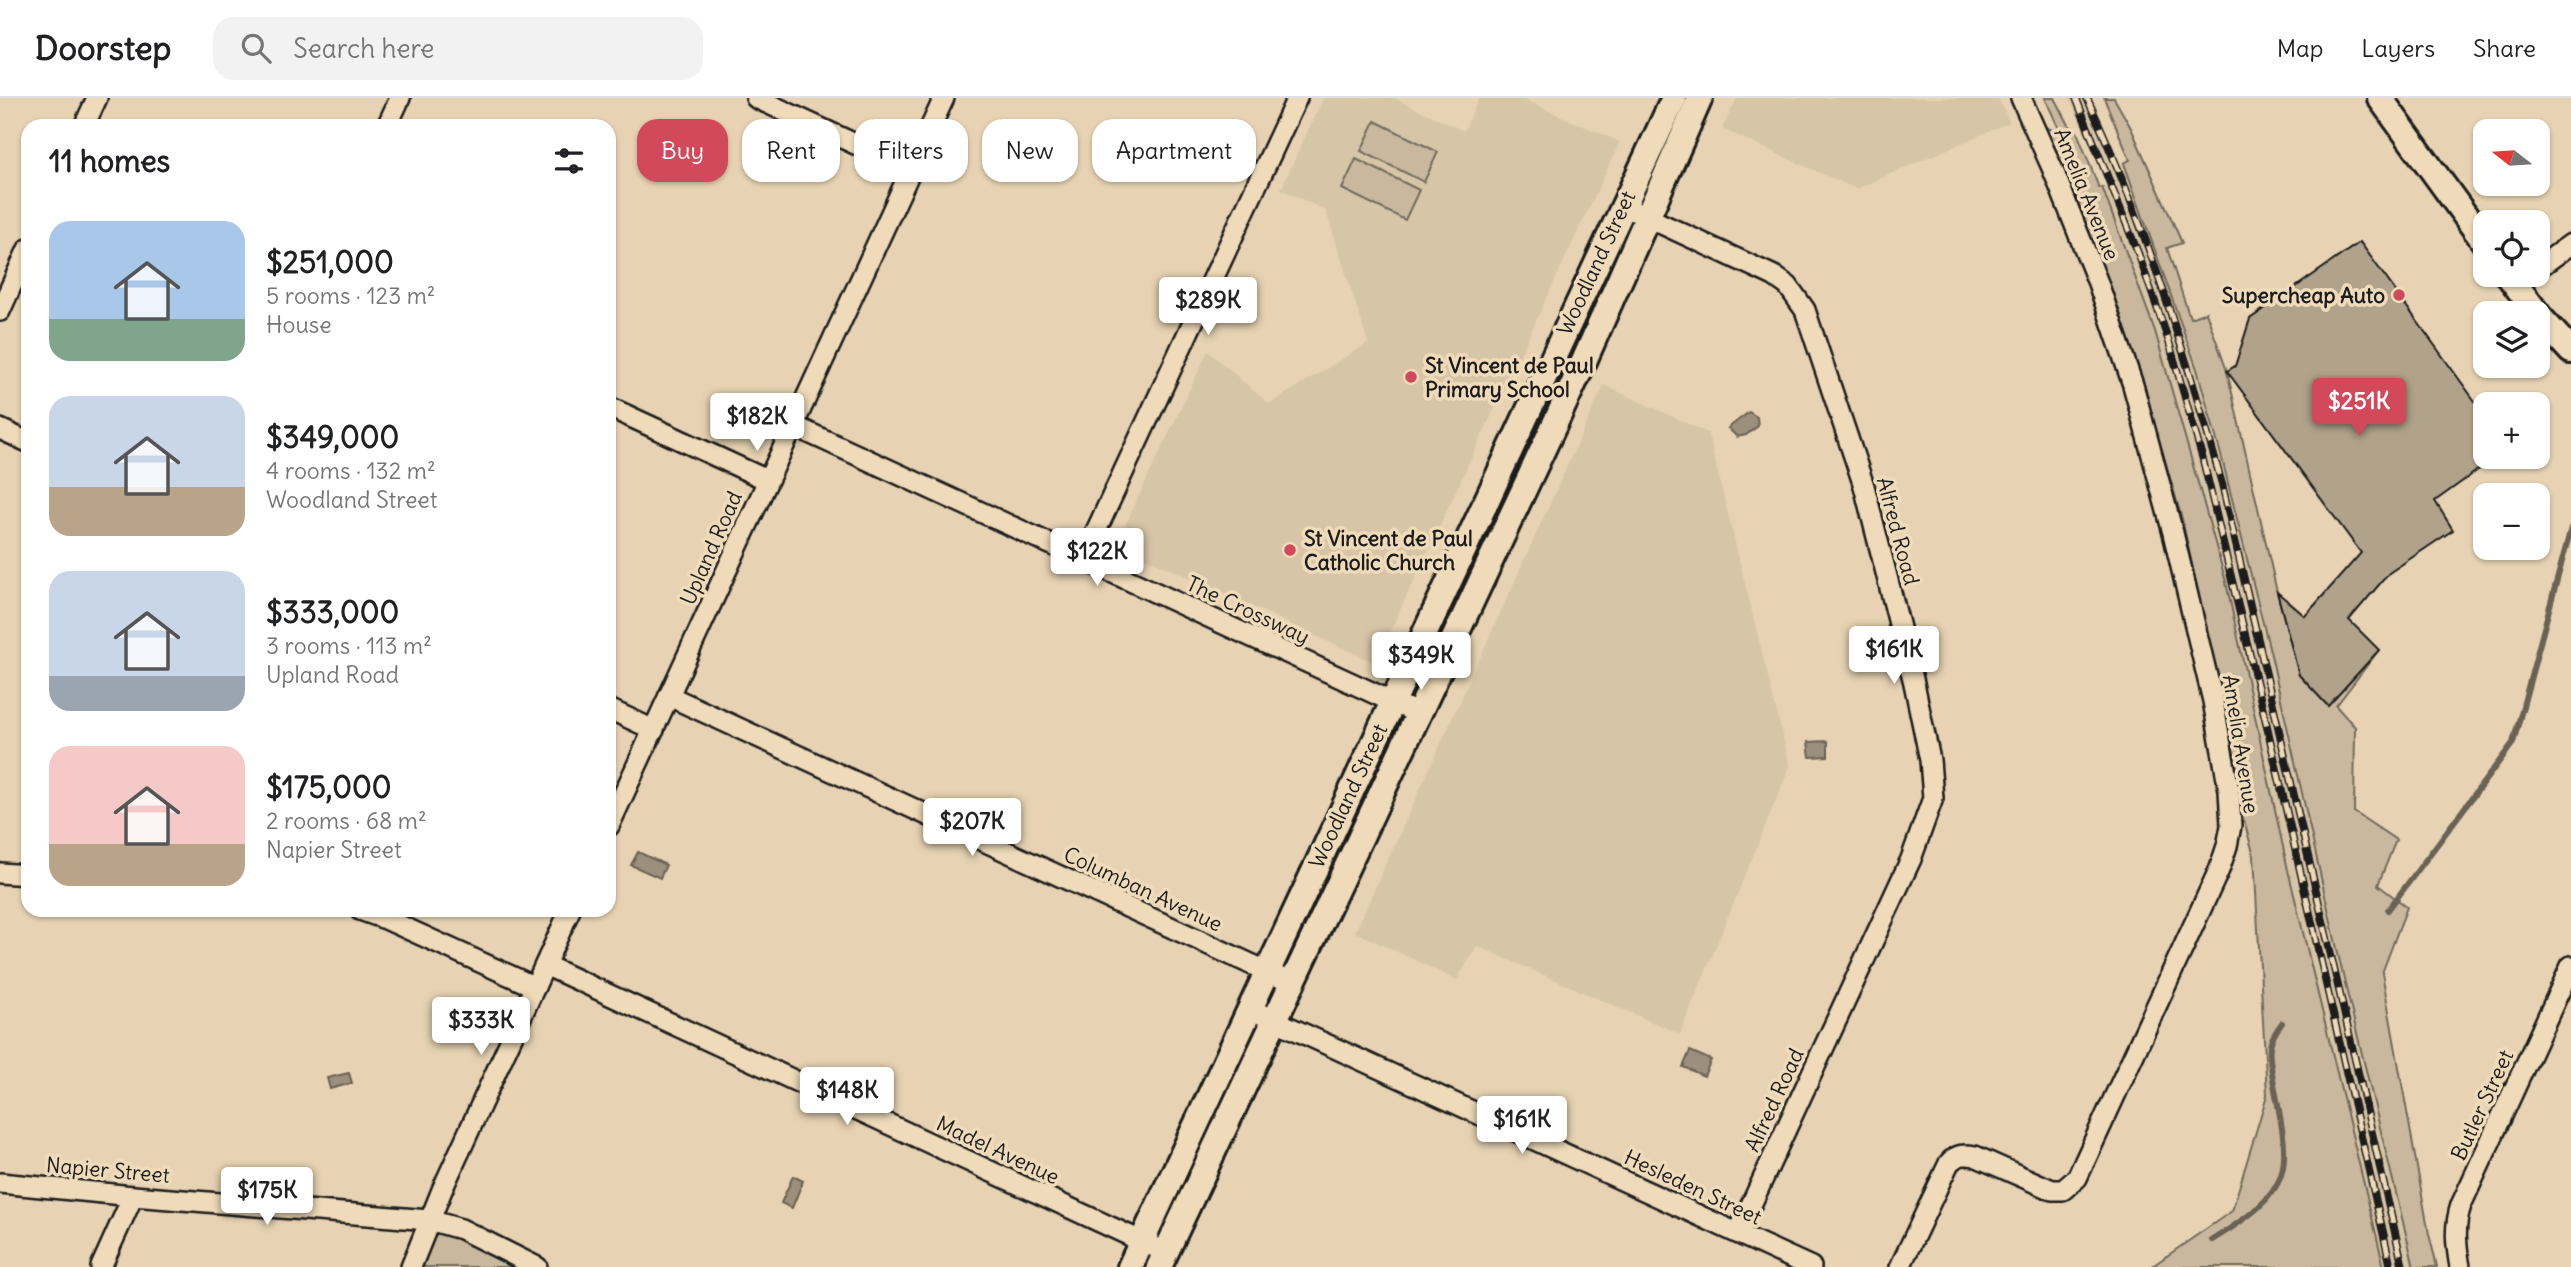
<!DOCTYPE html>
<meta charset="utf-8">
<style>
body{margin:0;font-family:Delius,sans-serif;background:#f2f2f2;color:#202124;height:100vh;display:flex;flex-direction:column;font-size:26px;white-space:nowrap}
*{box-sizing:border-box;margin:0}
p{font-size:23px;color:#757577}
.icon{flex:none;width:38px;height:38px;fill:none;stroke:currentColor;stroke-width:2;stroke-linecap:round;stroke-linejoin:round}
.map{position:relative;flex:1;overflow:hidden}
.drawer{position:absolute;left:21px;top:21px;width:595px;height:798px;display:flex;flex-direction:column;background:#fff;border-radius:21px;box-shadow:0 2px 5px #0004}
.drawer>*{flex:none}
.hud{position:absolute;left:637px;top:21px;width:665px;height:63px;display:flex;gap:14px}
.needle{width:46px;rotate:287deg}
.fabs{position:absolute;left:2473px;top:21px;display:grid;gap:14px}
.fabs a{display:grid;place-items:center;width:77px;height:77px;border-radius:14px;background:#fff;box-shadow:0 2px 5px #0004;font-size:35px}
.price{position:absolute;translate:-50% -60px;padding:0 16px;border-radius:7px;background:#fff;color:#222;font-size:23px;line-height:46px;filter:drop-shadow(0 2px 4px #0008)}
.price::after{content:'';position:absolute;left:50%;top:42px;width:21px;height:16px;margin-left:-10px;background:inherit;clip-path:polygon(0 0,100% 0,50% 100%)}
.price.current{background:#d1495b;color:#fff}
ul{padding:0;list-style:none}
li{display:flex;align-items:center;gap:21px;height:175px;padding:0 28px}
li span{display:grid;place-items:center;flex:none;width:196px;height:140px;border-radius:21px;color:#555}
li>.icon{margin-inline-start:auto}
span .icon{width:84px;height:84px;fill:#fffc;stroke-width:1}
li b{font-size:30px}
h2{display:flex;justify-content:space-between;align-items:center;height:84px;padding:0 28px;font-size:30px}
.pill{padding:0 24px;border-radius:21px;background:#fff;box-shadow:0 2px 5px #0004;font-size:24px;line-height:63px}
.pill.current{background:#d1495b;color:#fff}
header{display:flex;align-items:center;gap:42px;box-sizing:border-box;height:98px;padding:0 35px;background:#fff;border-bottom:2px solid #e0e0e0}
header strong{font-size:33px}
nav{display:flex;gap:38px;margin-inline-start:auto;font-size:24px}
.search{width:490px;height:63px;background:#f2f2f2;display:flex;align-items:center;gap:18px;box-sizing:border-box;padding:0 24px;border-radius:21px;color:#757577;font-size:26px}
.map>svg:first-child{display:block}
.built{fill:#d7c5a7}
.green{fill:#c9b89d;stroke:#726a5c;stroke-width:2}
.water{fill:#9c907b;stroke:#696255;stroke-width:2}
.lines{fill:none;stroke-linecap:round;stroke-linejoin:round}
.stream{stroke:#696255;stroke-width:6}
.building{fill:#b1a38b;stroke:#1c1c1c;stroke-width:2}
.minor-casing{stroke:#1c1c1c;stroke-width:24}
.major-casing{stroke:#1c1c1c;stroke-width:30}
.minor{stroke:#efdbb9;stroke-width:19}
.major{stroke:#efdbb9;stroke-width:24}
.rail-casing{stroke:#1c1c1c;stroke-width:8}
.rail{stroke:#efdbb9;stroke-width:5;stroke-dasharray:16;stroke-linecap:butt}
.poi-dot{fill:#d1495b;stroke:#efdbb9;stroke-width:2.5}
.labels{text-anchor:middle;dominant-baseline:central;stroke-width:7;stroke-linejoin:round;paint-order:stroke}
.street-label{font-size:21px;fill:#1c1c1c;stroke:#efdbb9}
.poi-label{font-size:21px;font-weight:bold;fill:#1c1c1c;stroke:#efdbb9;text-anchor:start}
</style>
<header>
<strong>Doorstep</strong>
<div class="search"><svg class="icon" aria-label="search" viewBox="0 0 24 24"><circle cx="10" cy="10" r="6"/><path d="M15 15l6 6"/></svg>Search here</div>
<nav><a>Map</a><a>Layers</a><a>Share</a></nav>
</header>
<div class="map">
<svg width="2571" height="1169" viewBox="0 0 2571 1169">
<rect width="100%" height="100%" fill="#e7d3b3"/>
<filter id="ink" filterUnits="userSpaceOnUse"><feTurbulence type="fractalNoise" baseFrequency=".0143" numOctaves="2"/><feDisplacementMap in="SourceGraphic" scale="14" xChannelSelector="R" yChannelSelector="G"/><feConvolveMatrix kernelMatrix="1 2 1 2 8 2 1 2 1" color-interpolation-filters="sRGB"/></filter>
<g filter="url(#ink)">
<g class="built">
<path d="M1323,0H1394L1464,33L1479,0H1520L1620,44L1375,565L1116,446L1208,253L1269,306L1368,245L1326,113L1281,91Z"/>
<path d="M1737,0H1998L2010,24L1856,91L1722,31Z"/>
<path d="M2069,0H2092L2120,66L2124,65L2197,271L2271,557L2344,882L2414,1169H2384L2288,772L2226,484L2155,233L2102,89L2105,87L2094,55Z"/>
<path d="M1604,287L1708,335L1790,668L1680,936L1477,848L1457,882L1355,834Z"/>
</g>
<g class="green">
<path d="M2045,0H2055L2069,27L2077,34L2099,90L2102,89L2155,233L2226,484L2288,772L2384,1169H2151L2232,1113L2267,997L2254,758L2241,713L2240,683L2182,421L2145,294L2077,106L2045,29L2061,35Z"/>
<path d="M2104,0H2114L2131,30L2182,145L2167,150L2190,220L2206,214L2227,273L2277,494L2299,577L2328,608L2379,552L2336,608L2355,629L2354,714L2396,742L2378,787L2407,809L2382,875L2429,1136L2437,1169H2414L2344,882L2271,557L2221,357L2197,271L2124,65L2130,62Z"/>
<path d="M1375,23L1438,54L1424,84L1361,53Z"/>
<path d="M1356,61L1419,92L1405,122L1342,91Z"/>
<path d="M429,1122L513,1169H409Z"/>
</g>
<g class="water">
<path d="M1749,314L1757,319L1758,328L1746,337L1737,339L1728,330Z"/>
<path d="M1828,643V658L1810,659L1808,644Z"/>
<path d="M638,754L666,767L660,780L631,767Z"/>
<path d="M1690,953L1711,962L1704,978L1683,969Z"/>
<path d="M349,975L352,985L330,991L327,980Z"/>
<path d="M793,1078L803,1083L792,1110L781,1105Z"/>
</g>
<g class="lines">
<g class="stream">
<path d="M2388,812L2513,645L2571,430"/>
<path d="M2212,1142C2302,1087 2289,1070 2272,975C2268,953 2267,944 2282,925"/>
</g>
</g>
<path class="building" d="M2360,144L2485,317V367L2435,403L2453,432L2389,475L2349,522L2379,552L2328,608L2299,577L2277,494L2305,518L2361,455L2227,273L2235,268L2250,221Z"/>
<g class="lines">
<defs>
<g id="minor">
<path d="M756,0L911,72"/>
<path d="M84,28L97,0"/>
<path d="M387,28L400,0"/>
<path d="M1623,108L1774,178L1788,188L1805,212L1864,388L1914,585L1930,662L1933,700L1911,761L1738,1135"/>
<path d="M2538,170L2571,146"/>
<path d="M0,213L28,151"/>
<path d="M609,309L767,382"/>
<path d="M792,327L1419,616"/>
<path d="M0,331L28,344"/>
<path d="M1083,461L1297,0"/>
<path d="M669,598L1292,885"/>
<path d="M609,611L654,632"/>
<path d="M609,728L944,0"/>
<path d="M0,775L28,777"/>
<path d="M360,812L388,822L535,889"/>
<path d="M545,867L1154,1149"/>
<path d="M1250,911L1811,1169"/>
<path d="M0,1085L133,1098L429,1122L461,1131L537,1169"/>
<path d="M101,1169L133,1098"/>
<path d="M411,1169L442,1092L570,812"/>
<path d="M1900,1169L1949,1065C1957,1056 1965,1056 1975,1058L2052,1092H2063L2077,1080L2219,772L2227,748L2231,728L2229,692L2213,603L2173,435L2133,287L2098,185L2053,72L2021,0"/>
<path d="M2460,1169C2456,1146 2454,1129 2461,1107L2571,868"/>
</g>
<g id="major">
<path d="M2380,0L2485,145"/>
<path d="M2508,177L2537,215"/>
<path d="M2538,217L2571,253"/>
<path d="M1130,1169L1674,0"/>
<path d="M1159,1169L1581,270L1700,0"/>
</g>
</defs>
<use href="#minor" class="minor-casing"/>
<use href="#major" class="major-casing"/>
<use href="#minor" class="minor"/>
<use href="#major" class="major"/>
<defs>
<g id="rail">
<path d="M2076,0L2138,155L2169,244L2203,362L2266,624L2391,1169"/>
<path d="M2087,0C2145,124 2185,255 2222,386L2403,1169"/>
</g>
</defs>
<use href="#rail" class="rail-casing"/>
<use href="#rail" class="rail"/>
</g>
</g>
<g class="poi-dot">
<circle cx="2399" cy="197" r="7"/>
<circle cx="1411" cy="279" r="7"/>
<circle cx="1290" cy="452" r="7"/>
</g>
<g class="labels">
<g class="street-label">
<text transform="translate(2087 96) rotate(68)">Amelia Avenue</text>
<text transform="translate(1596 165) rotate(-65)">Woodland Street</text>
<text transform="translate(1898 433) rotate(75)">Alfred Road</text>
<text transform="translate(711 450) rotate(-66)">Upland Road</text>
<text transform="translate(1248 512) rotate(25)">The Crossway</text>
<text transform="translate(2241 646) rotate(81)">Amelia Avenue</text>
<text transform="translate(1348 698) rotate(-65)">Woodland Street</text>
<text transform="translate(1143 791) rotate(25)">Columban Avenue</text>
<text transform="translate(1774 1002) rotate(-65)">Alfred Road</text>
<text transform="translate(2482 1007) rotate(-65)">Butler Street</text>
<text transform="translate(998 1052) rotate(25)">Madel Avenue</text>
<text transform="translate(108 1072) rotate(5)">Napier Street</text>
<text transform="translate(1693 1089) rotate(25)">Hesleden Street</text>
</g>
<g class="poi-label">
<text x="2385" y="197" text-anchor="end">Supercheap Auto</text>
<text x="1425" y="267">St Vincent de Paul<tspan x="1425" dy="24">Primary School</tspan></text>
<text x="1304" y="440">St Vincent de Paul<tspan x="1304" dy="24">Catholic Church</tspan></text>
</g>
</g>
</svg>
<div class="fabs">
<a><svg class="needle" viewBox="-14 -14 28 28"><path d="M0-13l5 13h-10z" fill="#e53935"/><path d="M0 13l5-13h-10z" fill="#757577"/></svg></a>
<a><svg class="icon" aria-label="locate" viewBox="0 0 24 24"><circle cx="12" cy="12" r="6"/><path d="M12 2v4M12 18v4M2 12h4M18 12h4"/></svg></a>
<a><svg class="icon" aria-label="layers" viewBox="0 0 24 24"><path d="M12 4l9 5-9 5-9-5zM3 14l9 5 9-5"/></svg></a>
<a>+</a>
<a>−</a>
</div>
<b class="price" style="left:1208px;top:239px">$289K</b>
<b class="price current" style="left:2359px;top:340px">$251K</b>
<b class="price" style="left:757px;top:355px">$182K</b>
<b class="price" style="left:1097px;top:490px">$122K</b>
<b class="price" style="left:1894px;top:588px">$161K</b>
<b class="price" style="left:1421px;top:594px">$349K</b>
<b class="price" style="left:972px;top:760px">$207K</b>
<b class="price" style="left:481px;top:959px">$333K</b>
<b class="price" style="left:847px;top:1029px">$148K</b>
<b class="price" style="left:1522px;top:1058px">$161K</b>
<b class="price" style="left:267px;top:1129px">$175K</b>
<div class="hud">
<a class="pill current">Buy</a>
<a class="pill">Rent</a>
<a class="pill">Filters</a>
<a class="pill">New</a>
<a class="pill">Apartment</a>
</div>
<section class="drawer">
<h2>11 homes<svg class="icon" aria-label="filters" viewBox="0 0 24 24"><path d="M4 7h16M4 17h16"/><circle cx="9" cy="7" r="2"/><circle cx="15" cy="17" r="2"/></svg></h2>
<ul>
<li><span style="background:linear-gradient(#a9c7e8 70%,#7fa58c 0)"><svg class="icon" aria-label="home" viewBox="0 0 24 24"><path d="M3 11l9-7 9 7M6 9v11h12V9"/></svg></span><div><b>$251,000</b><p>5 rooms · 123 m²</p><p>House</p></div></li>
<li><span style="background:linear-gradient(#c9d6e8 65%,#b9a48a 0)"><svg class="icon" aria-label="home" viewBox="0 0 24 24"><path d="M3 11l9-7 9 7M6 9v11h12V9"/></svg></span><div><b>$349,000</b><p>4 rooms · 132 m²</p><p>Woodland Street</p></div></li>
<li><span style="background:linear-gradient(#c9d6e8 75%,#9aa5b1 0)"><svg class="icon" aria-label="home" viewBox="0 0 24 24"><path d="M3 11l9-7 9 7M6 9v11h12V9"/></svg></span><div><b>$333,000</b><p>3 rooms · 113 m²</p><p>Upland Road</p></div></li>
<li><span style="background:linear-gradient(#f6c9c9 70%,#b9a48a 0)"><svg class="icon" aria-label="home" viewBox="0 0 24 24"><path d="M3 11l9-7 9 7M6 9v11h12V9"/></svg></span><div><b>$175,000</b><p>2 rooms · 68 m²</p><p>Napier Street</p></div></li>
</ul>
</section>
</div>
